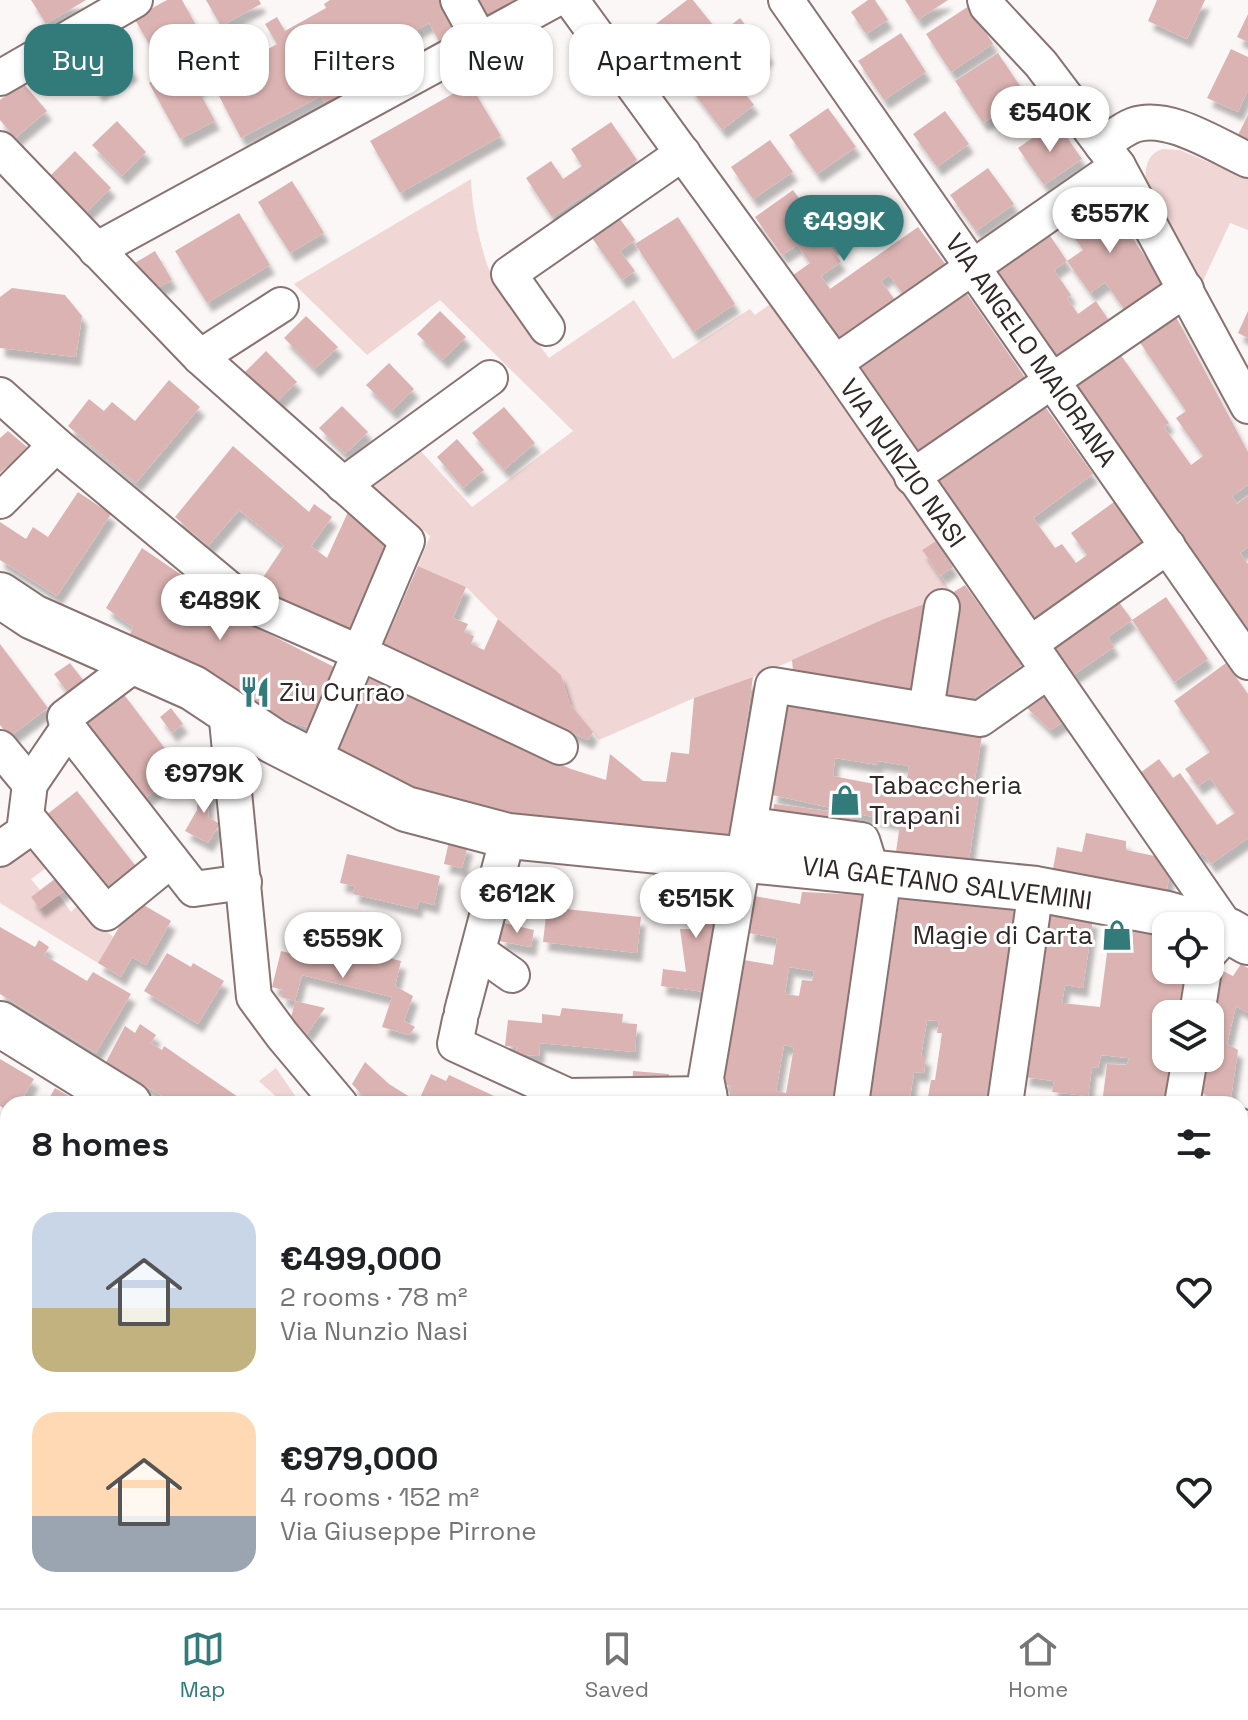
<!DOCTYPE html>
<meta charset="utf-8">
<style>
body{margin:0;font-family:"Space Grotesk",sans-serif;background:#f6f6f6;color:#202124;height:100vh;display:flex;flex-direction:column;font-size:30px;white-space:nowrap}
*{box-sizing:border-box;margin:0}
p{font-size:26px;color:#757577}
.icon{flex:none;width:44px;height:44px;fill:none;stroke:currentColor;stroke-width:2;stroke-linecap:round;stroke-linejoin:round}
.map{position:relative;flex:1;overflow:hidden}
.sheet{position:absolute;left:0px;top:1096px;width:1248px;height:512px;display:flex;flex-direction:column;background:#fff;border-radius:24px 24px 0 0;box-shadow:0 2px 6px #0004}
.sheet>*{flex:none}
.guide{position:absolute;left:24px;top:24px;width:800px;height:72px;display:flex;gap:16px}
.tools{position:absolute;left:1152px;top:912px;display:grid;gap:16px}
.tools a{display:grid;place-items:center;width:72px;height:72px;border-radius:16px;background:#fff;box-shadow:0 2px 6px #0004;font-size:40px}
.price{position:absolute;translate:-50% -68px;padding:0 18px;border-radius:28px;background:#fff;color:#222;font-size:26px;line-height:52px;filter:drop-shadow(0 2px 4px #0008)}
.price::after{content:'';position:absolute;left:50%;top:48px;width:24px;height:18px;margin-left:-12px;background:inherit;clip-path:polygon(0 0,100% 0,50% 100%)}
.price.active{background:#327b7a;color:#fff}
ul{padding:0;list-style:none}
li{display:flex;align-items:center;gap:24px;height:200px;padding:0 32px}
li span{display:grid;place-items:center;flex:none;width:224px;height:160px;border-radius:24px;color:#555}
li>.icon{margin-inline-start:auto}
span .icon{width:96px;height:96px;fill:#fffc;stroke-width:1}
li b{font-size:34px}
h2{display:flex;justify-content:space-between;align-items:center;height:96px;padding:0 32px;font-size:34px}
.pill{padding:0 28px;border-radius:24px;background:#fff;box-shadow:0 2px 6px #0004;font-size:28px;line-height:72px}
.pill.active{background:#327b7a;color:#fff}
.menu{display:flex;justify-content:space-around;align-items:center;height:112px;border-top:2px solid #e0e0e0;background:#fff;font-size:22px;color:#757577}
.menu a{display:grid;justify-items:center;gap:4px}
.menu .active{color:#327b7a}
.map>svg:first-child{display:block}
.green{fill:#f0d6d5}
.building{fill:#dbb3b2;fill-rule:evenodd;filter:url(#shadow)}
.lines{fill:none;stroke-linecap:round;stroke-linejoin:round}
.minor-casing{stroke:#887372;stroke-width:38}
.major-casing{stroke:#887372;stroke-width:48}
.minor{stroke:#fff;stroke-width:34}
.major{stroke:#fff;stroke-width:44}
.labels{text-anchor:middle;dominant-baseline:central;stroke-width:6;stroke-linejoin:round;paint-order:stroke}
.street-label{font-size:26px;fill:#312827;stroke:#fff}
.poi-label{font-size:26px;fill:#312827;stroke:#fff;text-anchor:start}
</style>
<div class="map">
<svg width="1248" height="1608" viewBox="0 0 1248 1608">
<defs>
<filter id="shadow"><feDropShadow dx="5" dy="9" stdDeviation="2" flood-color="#0004"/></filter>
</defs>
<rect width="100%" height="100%" fill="#fcf7f7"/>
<g class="green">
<path d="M1164,149L1180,150L1248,179V230L1230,223L1202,283L1146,183C1144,168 1148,152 1164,149Z"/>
<path d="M471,179C472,207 478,237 487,264C499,298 528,329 549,358L634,300L673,359L750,309L755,315L773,302L936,541L922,550L952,593L753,677L694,698L599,740L570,704L561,675L510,631L466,587L418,566L430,536L373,487L417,447L472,507L573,431L440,300L367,355L294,284Z"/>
<path d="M25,847L36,850L50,865L31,879L40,890L31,897L40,908L59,895L71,912L78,905L113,937L98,963L0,903V861Z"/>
<path d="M276,1068L298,1100L293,1104H284L259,1081Z"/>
</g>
<g class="building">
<path d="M31,0H86L46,24Z"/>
<path d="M167,0H182L203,38L160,63L134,18Z"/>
<path d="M206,0H259L261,4L221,26Z"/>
<path d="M330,0H447L463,29L440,43L429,23L393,43L404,61L325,104L321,96L241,138L218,94L260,72L252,58L277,44L265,24L277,17L285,31L326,8L324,4Z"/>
<path d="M466,0H516L478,22Z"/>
<path d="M687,0H693L720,34L740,18L769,55L735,81L754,105L722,130L690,88L696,83L652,27Z"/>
<path d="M868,0H875L888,20L866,34L851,12Z"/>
<path d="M905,0H948L918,20Z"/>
<path d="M1157,0H1205L1187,39L1148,21Z"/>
<path d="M969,6L993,44L951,72L926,34Z"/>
<path d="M1248,14V42L1237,37Z"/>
<path d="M901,33L926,72L884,100L858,61Z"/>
<path d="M112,36L133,72L98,93L77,57Z"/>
<path d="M220,43L234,67L197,88L215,121L180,139L149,83Z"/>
<path d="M1231,49L1248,57V90L1238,112L1207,98Z"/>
<path d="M998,53L1026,95L983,123L955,81Z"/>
<path d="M22,82L47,111L15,138L0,120V100Z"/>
<path d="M470,84L501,136L400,193L370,141Z"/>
<path d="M828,108L856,147L817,174L789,135Z"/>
<path d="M945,111L969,144L937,167L913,134Z"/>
<path d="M1248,115V144L1236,139Z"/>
<path d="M117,121L146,152L122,176L92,145Z"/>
<path d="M611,122L637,160L552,217L526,178L551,161L563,179L582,166L571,149Z"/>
<path d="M1056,122L1082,159L1044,185L1018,148Z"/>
<path d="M770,140L793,172L753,199L731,167Z"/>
<path d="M75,151L111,188L85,214L49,177Z"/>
<path d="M988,168L1014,204L976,231L950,195Z"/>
<path d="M292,181L324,233L290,253L258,202Z"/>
<path d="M793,190L816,221L830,211L826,205L836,197L860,210L848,235L831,248L841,262L821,276L830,289L918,227L945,264L903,294L889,275L881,281L895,300L835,343L789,278L810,263L797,245L782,255L755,217Z"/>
<path d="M1103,196L1163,282L1124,309L1105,282L1090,293L1067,261L1083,250L1065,222Z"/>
<path d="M239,213L270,265L207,303L175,251Z"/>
<path d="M678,217L735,304L693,332L635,244Z"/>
<path d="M620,219L635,240L620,251L635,271L622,280L592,238Z"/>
<path d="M1049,234L1067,261L1054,270L1071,295L1067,298L1078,314L1096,301L1108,319L1052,358L993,272Z"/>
<path d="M155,251L172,280L151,292L133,264Z"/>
<path d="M12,288L65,295L82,316L76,357L0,348V297Z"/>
<path d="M965,291L1026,379L914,456L900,437L906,432L889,408L884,412L853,368Z"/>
<path d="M440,311L466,337L443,360L417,334Z"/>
<path d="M1248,311V338L1238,333Z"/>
<path d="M1175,315L1248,452V485L1232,496L1237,504L1248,496V547L1240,553L1248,564V635L1073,388L1120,354L1169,423L1164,427L1191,465L1203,456L1176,418L1186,411L1139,341Z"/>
<path d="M306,316L338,347L315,369L284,338Z"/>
<path d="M266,351L297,382L275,404L244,373Z"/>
<path d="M389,363L414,389L392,411L366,385Z"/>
<path d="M169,380L200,407L136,483L68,426L89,399L104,411L112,402L135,421Z"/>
<path d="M1044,405L1093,474L1033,518L1055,548L1062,544L1076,563L1087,555L1071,533L1114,502L1143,543L1034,620L936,482Z"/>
<path d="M342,406L368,432L345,454L319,428Z"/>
<path d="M504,407L535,443L504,470L472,433Z"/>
<path d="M8,431L27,447L0,473V438Z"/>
<path d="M457,439L484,470L463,488L437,457Z"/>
<path d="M233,446L309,512L314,504L332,517L311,546L327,558L348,512L389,546L354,634L256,588L284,546L239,510L208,546L175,517Z"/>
<path d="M78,492L111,514L57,596L0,560V522L26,539L33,527L48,537Z"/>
<path d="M936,541L953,567L940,576L922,550Z"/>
<path d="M142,548L211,595L234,616L334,667L312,728L292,723L272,712L270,718L233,689L171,652L129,637L133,627L106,608Z"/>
<path d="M418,566L466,587L453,618L468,624L464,632L474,636L471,644L484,650L498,619L561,675L570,704L593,732L588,740L383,646Z"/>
<path d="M965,585L1022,665L974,698L935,694L952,593Z"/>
<path d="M1166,597L1208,659L1174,682L1132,620Z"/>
<path d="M935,600L922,692L793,671L792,660L884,619Z"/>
<path d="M1119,602L1132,620L1108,637L1114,647L1072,676L1053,648Z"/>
<path d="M0,644L48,708L9,737L0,725Z"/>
<path d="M70,663L84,681L68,693L54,674Z"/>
<path d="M1226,663L1248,694V838L1211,864L1203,853L1199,855L1140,773L1159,759L1173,778L1180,773L1217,825L1235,813L1210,778L1198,786L1185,769L1210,752L1174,701Z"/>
<path d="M753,677L730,837L601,826L462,804L377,775L335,756L369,678L571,769L606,780L610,754L643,781L666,782L671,752L689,754L694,698Z"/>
<path d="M1047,689L1068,719L1050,730L1024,705Z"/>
<path d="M122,692L182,771L144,799L84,720Z"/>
<path d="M786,703L982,736L974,785L980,786L969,860L896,852L900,823L772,795ZM835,758L878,765V761L909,766L905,790L833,776Z"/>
<path d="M171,708L183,724L172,733L160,717Z"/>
<path d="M213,778L215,792L210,794L208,817L220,824L208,843L185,831L197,810L198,791H204L203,781Z"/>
<path d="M77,791L138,869L102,897L41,819Z"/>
<path d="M774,804L852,814L848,842L772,820Z"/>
<path d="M1086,833L1126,841V850L1164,858L1171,868L1166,894L1052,874L1057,847L1082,852Z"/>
<path d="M449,841L468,845L462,868L444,864Z"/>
<path d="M347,854L440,876L434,905L419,901L417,909L353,894L355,886L340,883Z"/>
<path d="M64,872L73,884L40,909L31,897Z"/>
<path d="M682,883L720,889L705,992L661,986L663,969L686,972L680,929H693Z"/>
<path d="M802,892L867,895L834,1104H728L731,1086L721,1084L744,960L773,965L777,938L748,933L754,896L800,904ZM789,967L814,971L812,981L802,980L799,996L785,994ZM784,1045L794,1047L786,1093L776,1091Z"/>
<path d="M900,897L1018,909L987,1104L927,1103L931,1080H935L942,1033H937L939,1021L927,1020L921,1056H926L924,1073L914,1072L909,1104H868Z"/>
<path d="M135,900L171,921L146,965L132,957L121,977L98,963Z"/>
<path d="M547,907L641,917L637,953L543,942Z"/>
<path d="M1049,913L1093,919L1083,988L1065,985L1062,1003L1100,1007L1111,922L1166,930V970H1184L1179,1014H1166V1058H1173L1167,1104H1102L1107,1064L1127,1065L1129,1058L1101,1055L1098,1068L1092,1067L1088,1096L1052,1092L1054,1081L1024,1077Z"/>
<path d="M504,923L534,930L531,947L499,941Z"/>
<path d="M0,927L35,947L39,940L49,947L44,955L87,981L93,972L131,994L96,1053L0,994Z"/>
<path d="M311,938L401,961L395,986L413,996L404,1021L415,1027L409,1035L382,1027L392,997L302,975L295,1001L325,1008L307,1034L291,1018L295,1001L281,997L283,990L272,987L281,951L306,957Z"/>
<path d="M167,953L191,967L193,963L224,981L198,1024L144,991Z"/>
<path d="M1241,964L1248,968V1013L1236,1006L1227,1044L1238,1050L1230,1104H1221L1199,1091L1204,1058H1210V1025L1217,982L1221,970L1233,976Z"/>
<path d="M562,1008L623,1014L622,1023L637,1024L635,1052L540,1043L539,1056L516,1054L517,1047L505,1046L508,1020L542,1023V1014L560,1016Z"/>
<path d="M140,1024L156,1035L151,1043L162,1050L164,1046L238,1097L245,1104H175L106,1062L125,1026L135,1033Z"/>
<path d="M0,1059L34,1079L19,1104H8V1111L0,1106Z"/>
<path d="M365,1062L389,1084L418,1102L431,1074L446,1081L449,1075L505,1101L503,1104H424L418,1102L417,1104H370L352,1084Z"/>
<path d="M633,1071L669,1074V1087L632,1088Z"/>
<path d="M55,1088L69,1096L82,1104H46Z"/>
<path d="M1021,1098L1049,1102V1104H1020Z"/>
<path d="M0,1140L8,1143V1161L0,1160Z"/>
<path d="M1240,1141L1248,1145V1206L1240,1204Z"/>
<path d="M0,1211L3,1217L8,1215V1250L0,1254Z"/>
<path d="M1240,1233L1248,1235V1252L1242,1290Z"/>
<path d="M8,1279V1332L6,1333L0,1321V1286Z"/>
<path d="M1240,1365L1248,1366V1383L1243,1405H1240Z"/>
<path d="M1241,1458L1248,1460V1582L1240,1581V1551H1243L1248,1536L1240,1534Z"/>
<path d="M8,1499V1583H0V1503Z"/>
<rect x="851" y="1600" width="57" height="8"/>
<rect x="931" y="1600" width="79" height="8"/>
<path d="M1034,1600H1101L1098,1608H1029Z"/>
<path d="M1128,1600H1198L1235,1606L1125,1608Z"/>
<path d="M700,1601L701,1608H564V1603Z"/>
<path d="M805,1603V1608H745L744,1605Z"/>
</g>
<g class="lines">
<defs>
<g id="minor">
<path d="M458,0L480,40"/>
<path d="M571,0L835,363L1229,931L1210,952"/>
<path d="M786,0L1248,662"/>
<path d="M985,0L987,6L1041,64L1118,166L1248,406"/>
<path d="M0,78L135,0"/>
<path d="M1102,145C1112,138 1123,129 1134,125C1168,113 1217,146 1248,160"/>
<path d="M0,149L200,357L407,541L313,763"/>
<path d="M96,250L554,0"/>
<path d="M547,328L509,274L683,153"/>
<path d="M200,357L281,305"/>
<path d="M835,363L1118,166"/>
<path d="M0,395L56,445"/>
<path d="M912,477L1186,289"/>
<path d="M343,485L490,378"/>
<path d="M0,501L56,445L246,603L360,653L560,747"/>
<path d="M1030,644L1168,546"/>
<path d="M138,662L65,717L68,728L194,889L244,882"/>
<path d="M226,710L254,997L282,1035L340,1104"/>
<path d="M926,710L942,607"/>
<path d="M0,748L30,784"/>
<path d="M27,817L106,913L171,860"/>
<path d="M751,825L862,840L872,872"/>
<path d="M0,849L24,832L30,784L68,728"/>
<path d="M478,951L512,975"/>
<path d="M462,1011L508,836"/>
<path d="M1197,1014L1204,970"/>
<path d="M460,1020L455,1044L568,1096L709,1094"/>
<path d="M711,1104L706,1078L773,685L980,719L1048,671"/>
<path d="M851,1104L884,874"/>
<path d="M1005,1104L1036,889"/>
<path d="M1182,1104L1190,1058"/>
<path d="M1240,1126L1248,1131"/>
<path d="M1240,1358L1248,1360"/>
<path d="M0,1374L8,1389"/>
<path d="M0,1485L8,1481"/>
<path d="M349,1608V1600"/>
<path d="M1111,1608L1115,1600"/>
</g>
<g id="major">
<path d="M0,595L33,617L193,688L273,741L406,809L508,836L1036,889L1163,913L1229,931L1248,942"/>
<path d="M0,1024L129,1104"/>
<path d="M1240,1595H1248"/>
<path d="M0,1604L64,1600"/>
<path d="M241,1608V1600"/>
</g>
</defs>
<use href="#minor" class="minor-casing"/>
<use href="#major" class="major-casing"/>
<use href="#minor" class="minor"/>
<use href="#major" class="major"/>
</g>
<defs>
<symbol id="restaurant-bare" viewBox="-9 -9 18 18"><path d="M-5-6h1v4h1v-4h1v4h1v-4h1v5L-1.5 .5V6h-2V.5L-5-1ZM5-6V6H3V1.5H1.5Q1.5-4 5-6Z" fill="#327b7a" stroke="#fff" stroke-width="2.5" paint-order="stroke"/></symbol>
<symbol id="shop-bare" viewBox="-9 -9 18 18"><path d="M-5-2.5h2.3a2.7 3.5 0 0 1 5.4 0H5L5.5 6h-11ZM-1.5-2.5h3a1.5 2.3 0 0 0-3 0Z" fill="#327b7a" stroke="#fff" stroke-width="2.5" paint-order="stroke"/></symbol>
</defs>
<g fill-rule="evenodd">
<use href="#restaurant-bare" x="233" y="670" width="44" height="44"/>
<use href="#shop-bare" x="823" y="778" width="44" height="44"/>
<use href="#shop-bare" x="1095" y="913" width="44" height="44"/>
</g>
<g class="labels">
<g class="street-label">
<text transform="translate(1031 350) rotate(55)">VIA ANGELO MAIORANA</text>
<text transform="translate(903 463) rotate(55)">VIA NUNZIO NASI</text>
<text transform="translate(947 883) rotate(7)">VIA GAETANO SALVEMINI</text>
</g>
<g class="poi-label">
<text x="279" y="692">Ziu Currao</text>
<text x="869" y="785">Tabaccheria<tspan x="869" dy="30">Trapani</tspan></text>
<text x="1093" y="935" text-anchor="end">Magie di Carta</text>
</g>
</g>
</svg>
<div class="tools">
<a><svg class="icon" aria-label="locate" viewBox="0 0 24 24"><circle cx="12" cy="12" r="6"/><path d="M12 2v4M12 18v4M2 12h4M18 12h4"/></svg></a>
<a><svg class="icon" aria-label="layers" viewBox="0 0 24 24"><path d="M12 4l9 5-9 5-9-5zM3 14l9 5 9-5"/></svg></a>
</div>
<b class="price" style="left:1050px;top:154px">€540K</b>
<b class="price" style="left:1110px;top:255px">€557K</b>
<b class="price active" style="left:844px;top:263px">€499K</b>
<b class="price" style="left:220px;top:642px">€489K</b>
<b class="price" style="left:204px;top:815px">€979K</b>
<b class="price" style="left:517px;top:935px">€612K</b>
<b class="price" style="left:696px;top:940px">€515K</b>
<b class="price" style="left:343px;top:980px">€559K</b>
<div class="guide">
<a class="pill active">Buy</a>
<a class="pill">Rent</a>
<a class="pill">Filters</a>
<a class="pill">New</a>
<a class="pill">Apartment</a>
</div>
<section class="sheet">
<h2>8 homes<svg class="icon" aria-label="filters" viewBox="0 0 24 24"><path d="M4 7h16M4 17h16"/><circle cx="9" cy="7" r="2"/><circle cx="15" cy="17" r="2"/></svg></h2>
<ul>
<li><span style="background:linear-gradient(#c9d6e8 60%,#c2b280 0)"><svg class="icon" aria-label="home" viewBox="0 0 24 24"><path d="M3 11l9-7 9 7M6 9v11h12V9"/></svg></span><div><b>€499,000</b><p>2 rooms · 78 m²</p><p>Via Nunzio Nasi</p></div><svg class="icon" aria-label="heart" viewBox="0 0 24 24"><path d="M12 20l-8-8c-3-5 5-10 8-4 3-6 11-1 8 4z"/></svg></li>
<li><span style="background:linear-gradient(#ffd9b3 65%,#9aa5b1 0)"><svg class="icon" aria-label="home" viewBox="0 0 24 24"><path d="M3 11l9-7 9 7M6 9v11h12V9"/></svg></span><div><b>€979,000</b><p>4 rooms · 152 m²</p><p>Via Giuseppe Pirrone</p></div><svg class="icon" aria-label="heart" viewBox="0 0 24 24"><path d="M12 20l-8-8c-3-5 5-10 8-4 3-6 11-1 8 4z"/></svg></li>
</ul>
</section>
</div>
<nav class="menu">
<a class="active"><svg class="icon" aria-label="map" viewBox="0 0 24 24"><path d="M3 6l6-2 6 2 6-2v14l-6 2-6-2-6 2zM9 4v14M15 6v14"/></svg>Map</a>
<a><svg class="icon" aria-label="saved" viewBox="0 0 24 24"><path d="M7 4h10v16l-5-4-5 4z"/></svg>Saved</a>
<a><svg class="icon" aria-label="home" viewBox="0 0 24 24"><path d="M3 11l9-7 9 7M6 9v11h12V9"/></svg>Home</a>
</nav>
